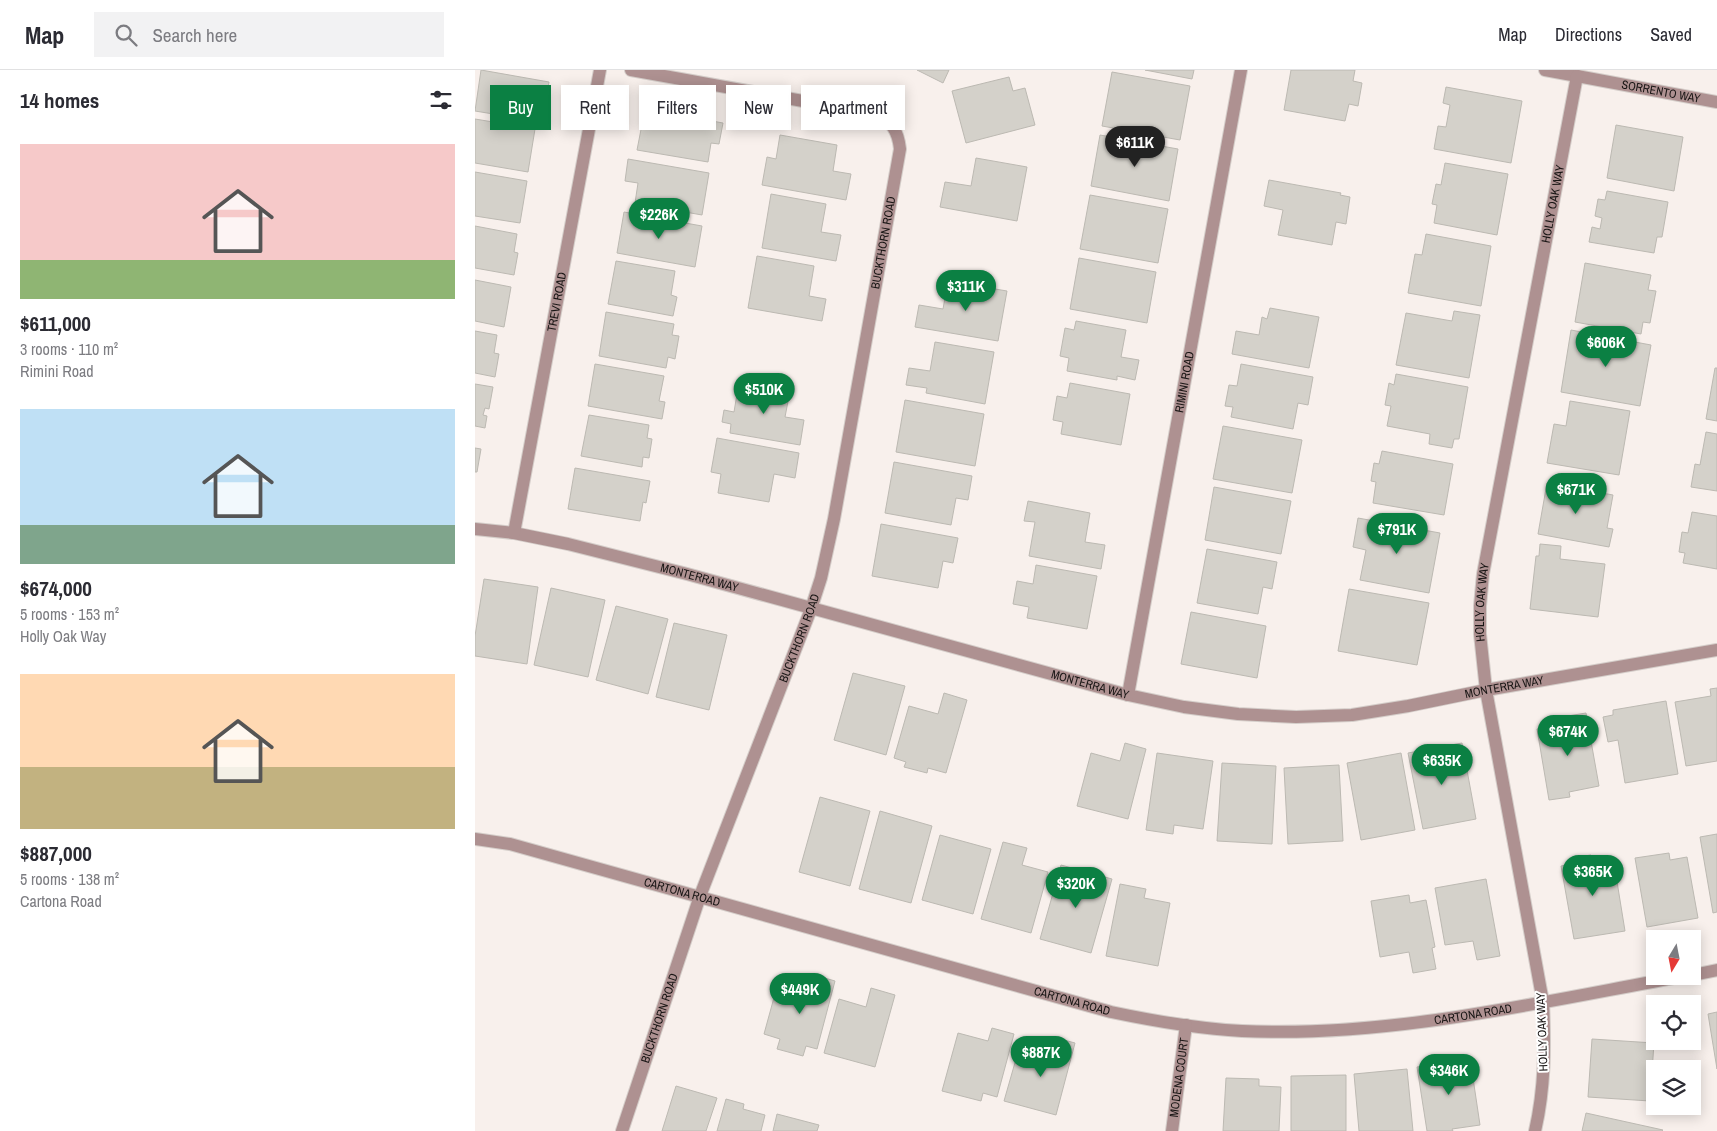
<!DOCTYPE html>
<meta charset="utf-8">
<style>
body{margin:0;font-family:"Archivo Narrow",sans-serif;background:#f2f2f3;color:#2b2b33;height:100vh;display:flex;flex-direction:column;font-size:19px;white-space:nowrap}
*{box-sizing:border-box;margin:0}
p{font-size:16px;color:#7c7c81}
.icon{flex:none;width:28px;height:28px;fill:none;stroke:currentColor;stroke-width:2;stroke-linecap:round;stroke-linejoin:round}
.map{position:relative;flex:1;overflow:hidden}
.sheet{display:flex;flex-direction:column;background:#fff;width:475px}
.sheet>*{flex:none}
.banner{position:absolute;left:15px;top:15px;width:475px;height:45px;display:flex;gap:10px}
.needle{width:32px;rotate:190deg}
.fabs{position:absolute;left:1171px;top:860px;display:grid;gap:10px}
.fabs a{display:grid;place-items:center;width:55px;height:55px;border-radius:0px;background:#fff;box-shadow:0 2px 12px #0003;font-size:25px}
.price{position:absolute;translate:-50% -42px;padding:0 11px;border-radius:18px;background:#0b8043;color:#fff;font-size:16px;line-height:32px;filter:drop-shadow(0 1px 2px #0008)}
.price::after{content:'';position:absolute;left:50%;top:30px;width:15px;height:11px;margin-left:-8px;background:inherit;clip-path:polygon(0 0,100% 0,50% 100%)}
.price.selected{background:#222;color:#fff}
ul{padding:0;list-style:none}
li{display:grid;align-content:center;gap:10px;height:265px;padding:0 20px}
li span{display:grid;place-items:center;height:155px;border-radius:0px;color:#555}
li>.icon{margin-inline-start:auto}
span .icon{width:90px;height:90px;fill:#fffc;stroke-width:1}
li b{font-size:21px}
h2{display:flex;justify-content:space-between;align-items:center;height:60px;padding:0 20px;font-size:21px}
.tag{padding:0 18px;border-radius:0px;background:#fff;box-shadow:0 2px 12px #0003;font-size:18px;line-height:45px}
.tag.selected{background:#0b8043;color:#fff}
header{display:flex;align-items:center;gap:30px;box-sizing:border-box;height:70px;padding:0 25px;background:#fff;border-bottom:1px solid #e1e1e2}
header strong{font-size:24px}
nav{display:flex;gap:28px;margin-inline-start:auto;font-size:18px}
.search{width:350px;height:45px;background:#f2f2f3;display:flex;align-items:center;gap:12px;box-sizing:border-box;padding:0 18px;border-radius:0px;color:#7c7c81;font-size:19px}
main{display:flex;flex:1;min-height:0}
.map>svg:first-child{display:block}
.building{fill:#d4d1ca;stroke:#bcb9b2}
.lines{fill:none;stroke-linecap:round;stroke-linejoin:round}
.minor-casing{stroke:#d4cdc9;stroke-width:14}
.minor{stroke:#ae9191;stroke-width:12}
.labels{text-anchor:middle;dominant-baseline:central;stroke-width:4;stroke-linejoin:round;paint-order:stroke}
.street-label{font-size:12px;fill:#181514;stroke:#fff}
</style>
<header>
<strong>Map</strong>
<div class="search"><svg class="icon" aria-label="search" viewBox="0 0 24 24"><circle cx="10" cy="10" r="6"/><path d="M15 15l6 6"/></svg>Search here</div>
<nav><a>Map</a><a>Directions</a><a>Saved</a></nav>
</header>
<main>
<section class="sheet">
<h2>14 homes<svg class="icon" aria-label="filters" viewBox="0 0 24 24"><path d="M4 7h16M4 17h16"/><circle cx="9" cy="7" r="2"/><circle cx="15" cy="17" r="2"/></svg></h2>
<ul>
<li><span style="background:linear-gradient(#f6c9c9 75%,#8fb573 0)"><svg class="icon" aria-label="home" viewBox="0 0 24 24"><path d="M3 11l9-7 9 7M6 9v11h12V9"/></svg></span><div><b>$611,000</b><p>3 rooms · 110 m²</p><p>Rimini Road</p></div></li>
<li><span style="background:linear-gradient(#bfe0f5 75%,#7fa58c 0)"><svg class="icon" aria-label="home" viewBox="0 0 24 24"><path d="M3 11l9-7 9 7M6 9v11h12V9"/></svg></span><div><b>$674,000</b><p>5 rooms · 153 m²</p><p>Holly Oak Way</p></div></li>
<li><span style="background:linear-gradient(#ffd9b3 60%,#c2b280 0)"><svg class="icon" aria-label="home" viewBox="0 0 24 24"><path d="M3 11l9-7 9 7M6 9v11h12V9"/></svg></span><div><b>$887,000</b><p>5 rooms · 138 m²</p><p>Cartona Road</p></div></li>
</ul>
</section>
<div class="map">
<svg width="1242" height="1061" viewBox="0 0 1242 1061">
<rect width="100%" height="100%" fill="#f8f0ec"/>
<g class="building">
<path d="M6,0L74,12L67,52L0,41Z"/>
<path d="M442,0H474L468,13Z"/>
<path d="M670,0H719L717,9Z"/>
<path d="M816,0H880L878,11L887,13L883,36L874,34L870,51L809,40Z"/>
<path d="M637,2L715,16L705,70L627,56Z"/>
<path d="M534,7L538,21L550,18L560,55L491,73L477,21Z"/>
<path d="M971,17L1047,31L1036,93L959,79L963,56L971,57L975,35L968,33Z"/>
<path d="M170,39L248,53L244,74L236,73L233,92L162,80Z"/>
<path d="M0,49L60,59L53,102L0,93Z"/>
<path d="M1141,55L1208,67L1199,121L1132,108Z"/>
<path d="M305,65L362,75L358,101L376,104L371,130L287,115L292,87L301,89Z"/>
<path d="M625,65L703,79L694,131L616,116Z"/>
<path d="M501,88L552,97L542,151L465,137L470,112L496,116Z"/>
<path d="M153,89L234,103L227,145L160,133L163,113L150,111Z"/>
<path d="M970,93L1033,104L1022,165L959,153L962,135L957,134L961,114L966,115Z"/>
<path d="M0,102L52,111L45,153L0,146Z"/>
<path d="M794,110L866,123L865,125L875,127L871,154L861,152L857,175L803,165L808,140L789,136Z"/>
<path d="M1132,121L1193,132L1187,167H1182L1179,183L1114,172L1117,157L1125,159L1127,148L1120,146L1123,129L1130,130Z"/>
<path d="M296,124L351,134L346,162L366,165L361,191L287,178Z"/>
<path d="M615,125L693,139L683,193L605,179Z"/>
<path d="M149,142L227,156L220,197L142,183Z"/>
<path d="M0,156L42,164L39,182L43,183L39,205L0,198Z"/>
<path d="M951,164L1016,176L1006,236L933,223L940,184L947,185Z"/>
<path d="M282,186L339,196L334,226L351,229L347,251L273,238Z"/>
<path d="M604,188L681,202L672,253L595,239Z"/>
<path d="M141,191L200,201L196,225L202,227L198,246L133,234Z"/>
<path d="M1110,193L1176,205L1173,220L1181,221L1175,253L1168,252L1166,264L1100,252Z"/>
<path d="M0,210L36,217L29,257L0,251Z"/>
<path d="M473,211L532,221L523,271L440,257L444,235L468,239Z"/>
<path d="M795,238L844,247L834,298L757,284L761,261L784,265L787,247L792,249Z"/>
<path d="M979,241L1005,245L994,308L921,295L931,243L977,251Z"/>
<path d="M131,242L199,254L197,265L204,266L200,289L193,287L191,298L124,286Z"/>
<path d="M601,251L651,260L646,287L664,290L660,310L642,306V310L592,301L594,288L585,286L590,258L599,260Z"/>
<path d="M1096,260L1176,275L1165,336L1086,322Z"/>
<path d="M0,261L22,265L19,283L24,284L20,307L0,303Z"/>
<path d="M460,272L519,282L510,334L451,323L452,318L431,315L434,298L455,301Z"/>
<path d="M120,294L189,306L184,331L190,332L187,349L113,336Z"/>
<path d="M766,294L838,307L833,335L823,333L818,359L756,347L758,337L750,336L754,315L762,316Z"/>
<path d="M1240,298H1242V351L1231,349Z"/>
<path d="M921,304L993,317L984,369H979L977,378L954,374L955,364L912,356L916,336L910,335L914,313L919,315Z"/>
<path d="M264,312L315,321L310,347L329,350L325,375L255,363L256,354L247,352L249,340L259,342Z"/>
<path d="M595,313L655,324L646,375L586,364L588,352L578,350L582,326L592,328Z"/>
<path d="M0,314L18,317L14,339L10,338L8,345L12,346L10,358L0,356Z"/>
<path d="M430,330L509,344L500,396L421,382Z"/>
<path d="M1095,331L1155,341L1144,405L1072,393L1079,354L1091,356Z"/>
<path d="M114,345L174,355L172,368L177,369L174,388L168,387L167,397L106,386Z"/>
<path d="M748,356L827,370L817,423L738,409Z"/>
<path d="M1231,362L1242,364V421L1216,417L1220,394L1225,395Z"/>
<path d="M242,368L324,383L320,408L299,404L294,432L243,423L246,404L236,402Z"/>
<path d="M0,378L6,379L2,402H0Z"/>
<path d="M907,381L978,394L969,445L898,433L901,412L896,411L899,393L904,394Z"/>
<path d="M419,392L497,406L493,430L481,428L476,455L410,443Z"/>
<path d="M100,398L175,411L171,433L168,432L165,451L93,439Z"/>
<path d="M1072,413L1138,425L1132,458L1138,459L1134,477L1063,464Z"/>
<path d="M739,417L816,431L806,484L730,470Z"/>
<path d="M553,431L615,443L610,472L630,475L626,499L554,486L560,452L549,451Z"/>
<path d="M1217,442L1242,446V499L1208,493L1210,483L1204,482L1207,462L1213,463Z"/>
<path d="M883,448L965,463L954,523L885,510L891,480L878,477Z"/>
<path d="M406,454L483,468L478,493L468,491L463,518L397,506Z"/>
<path d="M1065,474L1086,476L1085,489L1130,494L1123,547L1055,539L1061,486H1064Z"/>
<path d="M732,479L802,492L797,519L788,517L783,544L722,533Z"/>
<path d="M561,495L622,506L612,559L552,548L554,537L538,534L542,511L558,514Z"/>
<path d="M9,509L63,517L52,594L0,586V566Z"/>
<path d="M76,518L130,530L113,607L59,595Z"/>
<path d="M874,519L954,533L942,595L863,581Z"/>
<path d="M141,536L193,549L173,624L121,610Z"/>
<path d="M716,542L791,556L782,608L706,594Z"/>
<path d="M199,553L252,565L234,640L181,627Z"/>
<path d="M378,603L430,616L411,685L359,670Z"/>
<path d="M1242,618V691L1211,696L1200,632L1236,626L1235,619Z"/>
<path d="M469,623L492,630L471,703L453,698L452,703L429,697L431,692L419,688L434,636L463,644Z"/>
<path d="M1191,631L1203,704L1150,713L1143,670L1133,672L1128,647L1138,645V640Z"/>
<path d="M1111,643L1124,716L1094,722L1095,727L1074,730L1062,659L1088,655L1087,647Z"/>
<path d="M650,673L671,679L653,749L602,736L616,683L645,691Z"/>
<path d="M987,673L1001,749L948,759L933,683Z"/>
<path d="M682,683L738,691L728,759L699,755L698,764L671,760Z"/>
<path d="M926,683L940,760L886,770L872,693Z"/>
<path d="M747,693L801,696L797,774L742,771Z"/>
<path d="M864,695L868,771L813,774L809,698Z"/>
<path d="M345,727L395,741L375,816L324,802Z"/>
<path d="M405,741L457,756L436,833L384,819Z"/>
<path d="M1242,764V842L1238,843L1225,767Z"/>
<path d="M465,765L516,779L498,844L447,830Z"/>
<path d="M528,772L552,778L547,795L573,802L556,863L506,849Z"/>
<path d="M1194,783L1195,790L1212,787L1223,848L1172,857L1160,788Z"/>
<path d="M1116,785L1117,791L1138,787L1150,861L1099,869L1086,796L1097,794L1096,788Z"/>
<path d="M586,795L637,809L616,883L565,869Z"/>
<path d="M1011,809L1025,886L1002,890L998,871L970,875L960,818Z"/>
<path d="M645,814L671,819L669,828L695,833L683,896L631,886Z"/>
<path d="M934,825L935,833L951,830L960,877L957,878L961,899L938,903L934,882L905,887L896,831Z"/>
<path d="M336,904L360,911L342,979L331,976L328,986L302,979L305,969L289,964L303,913L332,921Z"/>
<path d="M396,918L420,925L400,997L349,983L364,929L391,937Z"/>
<path d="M1242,942V999L1233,944Z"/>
<path d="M517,958L539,964L522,1027L508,1023L506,1031L467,1021L483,963L513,971Z"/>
<path d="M578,967L600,973L581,1045L529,1031L543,982L572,990Z"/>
<path d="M1117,969L1179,973L1175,1031L1113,1027Z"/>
<path d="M995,988L1005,1055L977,1059L978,1061H952L942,997Z"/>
<path d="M932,999L938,1061H884L879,1004Z"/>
<path d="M871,1005V1061H816V1006Z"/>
<path d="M751,1008L784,1009V1016L806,1017L804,1061H748Z"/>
<path d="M201,1016L242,1028L231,1061H187Z"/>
<path d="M251,1029L269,1034L268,1039L290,1045L286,1061H242Z"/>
<path d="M1111,1043L1188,1060L1187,1061H1107Z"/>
<path d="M302,1044L344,1055L342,1061H298Z"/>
</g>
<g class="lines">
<defs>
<g id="minor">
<path id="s1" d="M1070,0L1242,32"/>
<path id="s2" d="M0,459L39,463L93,474L212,504L653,625L709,637L763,644L821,647L877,645L933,636L1011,620L1242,580"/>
<path id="s3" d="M39,463L125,0"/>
<path id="s4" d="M653,625L766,0"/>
<path id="s5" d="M0,769L35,774L636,942C679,951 723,959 767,961C914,968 1065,932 1209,906"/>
<path d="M1218,905L1242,900"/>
<path id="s6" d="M147,1061L225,826L336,539L346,508L359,449L425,79C423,61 417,51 400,44L156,0"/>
<path id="s7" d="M697,1061L711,955"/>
<path id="s8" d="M1060,1061C1070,1018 1070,976 1068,932L1011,620L1005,564V536L1008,504L1102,6"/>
</g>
</defs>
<use href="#minor" class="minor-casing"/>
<use href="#minor" class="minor"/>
</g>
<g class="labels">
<g class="street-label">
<text stroke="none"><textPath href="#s1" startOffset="118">SORRENTO WAY</textPath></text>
<text stroke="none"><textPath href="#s8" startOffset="940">HOLLY OAK WAY</textPath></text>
<text stroke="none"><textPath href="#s6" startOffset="929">BUCKTHORN ROAD</textPath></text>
<text stroke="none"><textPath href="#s3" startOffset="235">TREVI ROAD</textPath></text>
<text stroke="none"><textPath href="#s4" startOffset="318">RIMINI ROAD</textPath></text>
<text stroke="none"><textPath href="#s2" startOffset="230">MONTERRA WAY</textPath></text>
<text stroke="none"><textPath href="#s8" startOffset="535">HOLLY OAK WAY</textPath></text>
<text stroke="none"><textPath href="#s6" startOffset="524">BUCKTHORN ROAD</textPath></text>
<text stroke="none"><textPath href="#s2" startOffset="635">MONTERRA WAY</textPath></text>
<text stroke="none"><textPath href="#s2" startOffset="1055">MONTERRA WAY</textPath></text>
<text stroke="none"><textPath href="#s5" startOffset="214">CARTONA ROAD</textPath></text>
<text stroke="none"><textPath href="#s5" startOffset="619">CARTONA ROAD</textPath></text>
<text stroke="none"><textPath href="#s5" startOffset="1024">CARTONA ROAD</textPath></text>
<text stroke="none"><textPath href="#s6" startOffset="119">BUCKTHORN ROAD</textPath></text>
<text transform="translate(1067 962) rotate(-92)">HOLLY OAK WAY</text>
<text stroke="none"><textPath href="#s7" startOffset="54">MODENA COURT</textPath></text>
</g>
</g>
</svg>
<div class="fabs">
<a><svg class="needle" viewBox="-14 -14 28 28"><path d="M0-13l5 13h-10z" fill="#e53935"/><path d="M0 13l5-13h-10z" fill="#7c7c81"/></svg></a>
<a><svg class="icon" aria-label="locate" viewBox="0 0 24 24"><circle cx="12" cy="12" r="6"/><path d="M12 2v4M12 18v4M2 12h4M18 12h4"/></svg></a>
<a><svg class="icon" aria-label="layers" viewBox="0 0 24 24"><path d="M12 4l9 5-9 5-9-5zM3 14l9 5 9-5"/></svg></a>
</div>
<b class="price selected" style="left:660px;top:98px">$611K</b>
<b class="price" style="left:184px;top:170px">$226K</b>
<b class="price" style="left:491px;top:242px">$311K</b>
<b class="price" style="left:1131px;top:298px">$606K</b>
<b class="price" style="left:289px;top:345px">$510K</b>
<b class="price" style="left:1101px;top:445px">$671K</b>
<b class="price" style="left:922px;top:485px">$791K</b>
<b class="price" style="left:1093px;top:687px">$674K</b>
<b class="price" style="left:967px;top:716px">$635K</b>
<b class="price" style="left:1118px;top:827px">$365K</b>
<b class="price" style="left:601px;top:839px">$320K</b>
<b class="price" style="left:325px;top:945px">$449K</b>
<b class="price" style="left:566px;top:1008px">$887K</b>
<b class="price" style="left:974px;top:1026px">$346K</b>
<div class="banner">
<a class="tag selected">Buy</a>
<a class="tag">Rent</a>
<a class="tag">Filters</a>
<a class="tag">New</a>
<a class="tag">Apartment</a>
</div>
</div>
</main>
